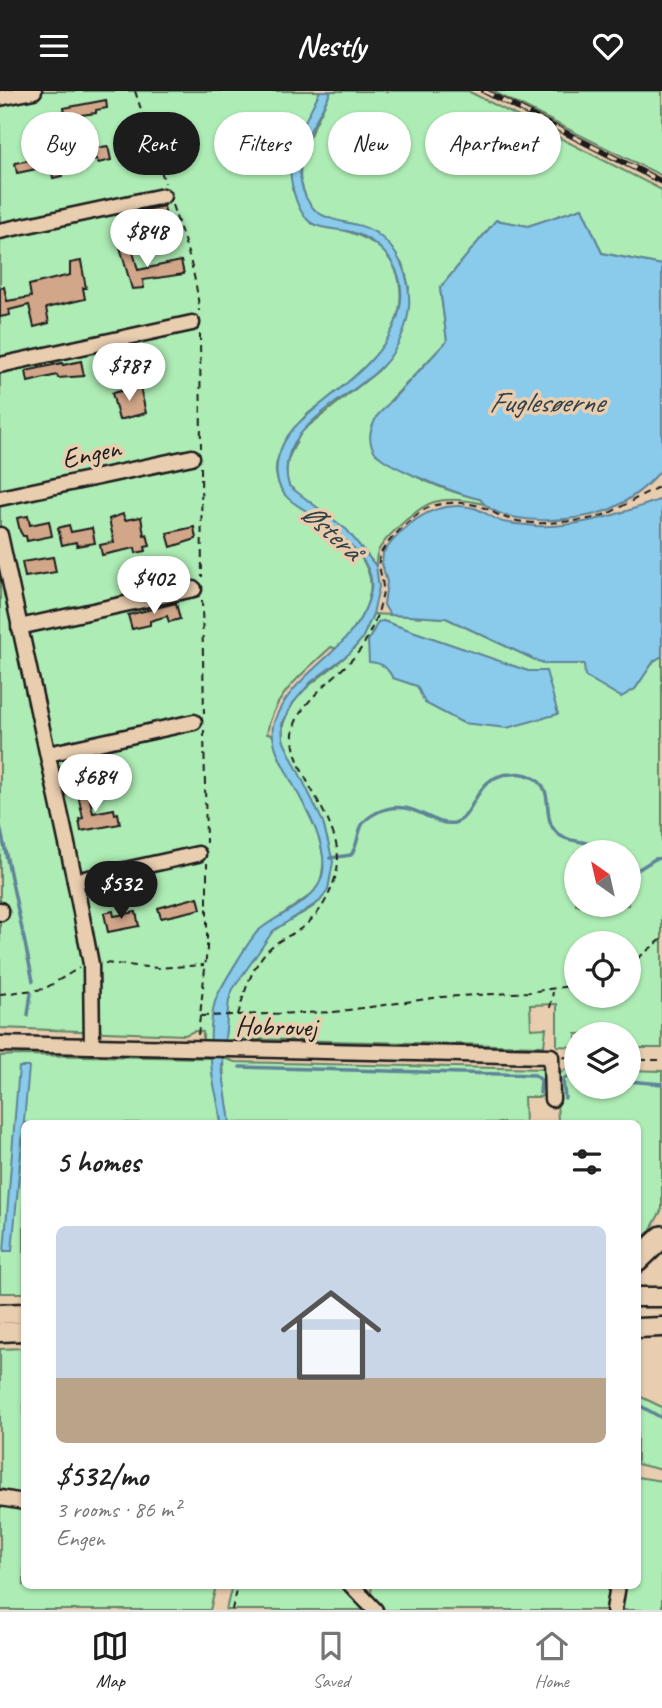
<!DOCTYPE html>
<meta charset="utf-8">
<style>
body{margin:0;font-family:Caveat,sans-serif;background:#f6f6f6;color:#222;height:100vh;display:flex;flex-direction:column;font-size:26px;white-space:nowrap}
*{box-sizing:border-box;margin:0}
p{font-size:23px;color:#767676}
.icon{flex:none;width:38px;height:38px;fill:none;stroke:currentColor;stroke-width:2;stroke-linecap:round;stroke-linejoin:round}
.map{position:relative;flex:1;overflow:hidden}
.sheet{position:absolute;left:21px;top:1029px;width:620px;height:469px;display:flex;flex-direction:column;background:#fff;border-radius:10px;box-shadow:0 2px 5px #0004}
.sheet>*{flex:none}
.top-card{position:absolute;left:21px;top:21px;width:621px;height:63px;display:flex;gap:14px}
.needle{width:46px;rotate:326deg}
.controls{position:absolute;left:564px;top:749px;display:grid;gap:14px}
.controls a{display:grid;place-items:center;width:77px;height:77px;border-radius:50%;background:#fff;box-shadow:0 2px 5px #0004;font-size:35px}
.price{position:absolute;translate:-50% -60px;padding:0 16px;border-radius:24px;background:#fff;color:#222;font-size:23px;line-height:46px;filter:drop-shadow(0 2px 4px #0008)}
.price::after{content:'';position:absolute;left:50%;top:42px;width:21px;height:16px;margin-left:-10px;background:inherit;clip-path:polygon(0 0,100% 0,50% 100%)}
.price.selected{background:#1c1c1c;color:#fff}
ul{padding:0;list-style:none}
li{display:grid;align-content:center;gap:14px;height:371px;padding:0 35px}
li+li{border-top:2px solid #e0e0e0}
li span{display:grid;place-items:center;height:217px;border-radius:10px;color:#555}
li>.icon{margin-inline-start:auto}
span .icon{width:126px;height:126px;fill:#fffc;stroke-width:1}
li b{font-size:30px}
h2{display:flex;justify-content:space-between;align-items:center;height:84px;padding:0 35px;font-size:30px}
.tag{padding:0 24px;border-radius:32px;background:#fff;box-shadow:0 2px 5px #0004;font-size:24px;line-height:63px}
.tag.selected{background:#1c1c1c;color:#fff}
header{display:flex;justify-content:space-between;align-items:center;height:91px;padding:0 35px;background:#1c1c1c;color:#fff;font-size:32px;font-weight:800}
.tabs{display:flex;justify-content:space-around;align-items:center;height:98px;border-top:2px solid #e0e0e0;background:#fff;font-size:19px;color:#767676}
.tabs a{display:grid;justify-items:center;gap:4px}
.tabs .selected{color:#1c1c1c}
.map>svg:first-child{display:block}
.green{fill:#adecb4;stroke:#648468;stroke-width:2;fill-rule:evenodd}
.water{fill:#8acaeb;stroke:#5e8498;stroke-width:2}
.lines{fill:none;stroke-linecap:round;stroke-linejoin:round}
.stream{stroke:#5e8498;stroke-width:3.5}
.building{fill:#d1a689;stroke:#1c1c1c;stroke-width:2}
.minor-casing{stroke:#1c1c1c;stroke-width:19}
.major-casing{stroke:#1c1c1c;stroke-width:23}
.highway-casing{stroke:#1c1c1c;stroke-width:26}
.path{stroke:#1c1c1c;stroke-width:2;stroke-dasharray:7 5;stroke-linecap:butt}
.minor{stroke:#e8cdaf;stroke-width:14}
.major{stroke:#e8cdaf;stroke-width:18}
.highway{stroke:#e8cdaf;stroke-width:21}
.rail-casing{stroke:#1c1c1c;stroke-width:6}
.rail{stroke:#e8cdaf;stroke-width:3.5;stroke-dasharray:10;stroke-linecap:butt}
.labels{text-anchor:middle;dominant-baseline:central;stroke-width:7;stroke-linejoin:round;paint-order:stroke}
.street-label{font-size:28px;fill:#1c1c1c;stroke:#e8cdaf}
.water-label{font-size:30px;font-style:italic;fill:#323f45;stroke:#e8cdaf}
</style>
<header><svg class="icon" aria-label="menu" viewBox="0 0 24 24"><path d="M4 6h16M4 12h16M4 18h16"/></svg>Nestly<svg class="icon" aria-label="heart" viewBox="0 0 24 24"><path d="M12 20l-8-8c-3-5 5-10 8-4 3-6 11-1 8 4z"/></svg></header>
<div class="map">
<svg width="662" height="1519" viewBox="0 0 662 1519">
<rect width="100%" height="100%" fill="#e8cdaf"/>
<filter id="ink" filterUnits="userSpaceOnUse"><feTurbulence type="fractalNoise" baseFrequency=".0143" numOctaves="2"/><feDisplacementMap in="SourceGraphic" scale="14" xChannelSelector="R" yChannelSelector="G"/><feConvolveMatrix kernelMatrix="1 2 1 2 8 2 1 2 1" color-interpolation-filters="sRGB"/></filter>
<g filter="url(#ink)">
<g class="green">
<path d="M0,0H320L303,37L292,98L309,130C347,140 395,147 400,196C406,246 361,281 325,310C318,316 307,322 301,330C295,336 291,345 286,352C280,361 275,370 276,381C278,406 299,414 317,426C378,470 390,499 337,558L331,556C305,581 272,604 267,643L273,644L280,668L312,727L320,749L324,769L322,783L319,794L312,803L257,841L213,922L212,950L203,949V941L194,940L185,944L0,937Z"/>
<path d="M331,0H468L662,99V174L602,162L582,117L528,135L496,129L440,197L447,250L389,311L376,363C406,383 444,400 480,408L484,413C469,409 449,407 434,411C419,415 381,449 377,463C376,467 376,471 376,475L329,424L305,409L289,395L286,385L288,368L301,341L378,280L391,264L409,197L404,176L390,156L376,142L336,130L317,122L307,110L300,89L301,63Z"/>
<path d="M492,0H662V85Z"/>
<path d="M373,523L446,527L544,573H584L635,598L654,570L662,565V957H628V943H576V956L557,955V913L530,914L531,938L546,937L544,955L248,948L224,950C227,936 226,921 229,908C233,890 258,853 272,841C289,825 321,820 328,796C347,733 271,667 284,631C296,594 328,585 352,559C363,549 367,536 373,523ZM383,530L528,580L546,581L417,595L393,587L387,576L381,572ZM576,761H628V814H576ZM576,852H628V905H576Z"/>
<path d="M19,964L211,967L221,1032H24V1202H0V965Z"/>
<path d="M223,967L235,971L543,978L546,982L544,1003L540,1006H524L525,1032H230L224,995Z"/>
<path d="M566,978H576V996H628V979L662,980V1118L650,1140L637,1151V1032H558L557,1006L560,1002L558,984Z"/>
<path d="M24,1257V1403L0,1398V1258Z"/>
<path d="M637,1304L662,1316V1379L637,1373Z"/>
<path d="M637,1386L662,1390V1519H383L371,1502L372,1494H637Z"/>
<path d="M0,1414L24,1419V1494L216,1495L210,1519H0Z"/>
<path d="M232,1494L343,1495L357,1506L367,1519H226Z"/>
</g>
<g class="water">
<path d="M320,0H331C322,20 307,41 301,62C298,73 300,88 303,99C316,139 349,124 376,142C400,159 411,188 409,216C407,240 394,266 376,281C343,311 272,341 289,395L347,439L376,475L379,496L373,523L362,548L350,562L311,591L293,612L282,633L283,649L323,731L333,771L328,798L320,810L273,840L233,898L229,909L222,976L230,1032H221C220,1015 214,999 212,982C210,962 209,924 217,905C223,893 249,849 258,840C279,821 318,812 323,781C330,730 262,666 274,631C293,577 360,559 371,499C376,469 338,442 316,426C306,419 292,413 285,404C276,393 275,380 278,367C284,342 302,328 321,313C354,287 397,254 401,209C404,176 379,147 347,140C336,138 319,138 310,131C295,119 287,83 292,65C297,43 310,21 320,0Z"/>
<path d="M582,117L602,162L662,174V378C647,396 632,408 611,418C580,431 502,438 480,408C461,404 385,376 375,361C366,348 371,337 377,325L447,250L440,197L496,129L528,135Z"/>
<path d="M662,408V565L654,570L635,598L621,606L585,585L584,573H544L446,527L390,524L384,514L387,491L382,473L383,462C405,432 435,408 474,417C484,420 493,428 503,431C513,433 525,434 536,435C578,437 623,422 662,408Z"/>
<path d="M383,530L528,580H546L558,623L507,637L463,632L425,612L417,595L393,587C386,575 382,572 369,571L368,550L378,531Z"/>
<path d="M19,976H29L12,1160H4Z"/>
</g>
<g class="lines">
<g class="stream">
<path d="M0,735L33,890"/>
<path d="M330,767L351,764C358,754 357,744 362,734C365,728 372,724 378,721C412,705 431,736 454,732C476,727 473,683 512,683C519,682 526,683 532,686C557,698 540,726 557,742C569,754 590,746 598,761"/>
<path d="M628,785L655,768L662,767"/>
<path d="M28,924L31,902"/>
<path d="M240,976L535,984L541,989L540,1002"/>
<path d="M628,990L662,993"/>
<path d="M565,1007L563,989L566,986L576,987"/>
<path d="M637,1313L662,1327"/>
</g>
</g>
<g class="building">
<path d="M106,9L107,17L96,19V22L66,26L64,17Z"/>
<path d="M52,53H56L62,85L53,87L51,75L17,82L15,72L45,66L43,54Z"/>
<path d="M108,55L111,69L98,72L97,68L77,73L74,61Z"/>
<path d="M164,115L166,125L134,133L131,122Z"/>
<path d="M131,153L138,179L181,170L184,183L143,189L144,197L132,198L120,156Z"/>
<path d="M81,170L86,197H83L85,208L46,217L49,232L34,236L29,214L9,219L10,224L0,226V197L4,196L7,210L31,206L29,194L70,184V172Z"/>
<path d="M81,270L84,285L58,287L57,284L28,291L26,280L62,272L63,274Z"/>
<path d="M140,296L146,322L119,329L112,302Z"/>
<path d="M123,423L125,429L141,426L144,444L147,443L150,455L145,456L146,460L136,462L135,457L102,464L100,454L114,451L109,428Z"/>
<path d="M28,425L30,434L49,430L52,445L27,450L26,445H23L20,440L17,427Z"/>
<path d="M69,434L71,441L92,437L95,452L77,455L76,451L62,454L58,437Z"/>
<path d="M194,436L196,448L171,456L167,442Z"/>
<path d="M53,466L56,481L25,486L22,471Z"/>
<path d="M176,512L180,528L169,531L167,525L150,530V534L132,538L128,524Z"/>
<path d="M87,696L93,722L114,718L115,723L118,722L120,733L81,740L79,728L83,727L77,698Z"/>
<path d="M198,806L201,818L161,827L158,817Z"/>
<path d="M113,820L114,825L136,821L139,835L108,841L104,822Z"/>
</g>
<g class="lines">
<defs>
<g id="minor">
<path d="M0,7L34,0"/>
<path d="M0,140L163,105"/>
<path d="M0,274L192,232"/>
<path d="M0,407L192,366"/>
<path d="M0,444L75,790L198,763"/>
<path d="M19,536L194,498"/>
<path d="M48,663L194,631"/>
<path d="M75,790L91,873L92,955"/>
<path d="M0,819L1,822"/>
<path d="M0,953L551,965L552,1008"/>
<path d="M0,1407L24,1411"/>
<path d="M351,1494L375,1519"/>
<path d="M614,1519L618,1494"/>
</g>
<g id="major">
<path d="M637,1206H662"/>
<path d="M0,1223L24,1222"/>
<path d="M637,1237L662,1236"/>
<path d="M0,1241L24,1240"/>
</g>
<path id="highway" d="M637,1170L662,1146"/>
</defs>
<use href="#minor" class="minor-casing"/>
<use href="#major" class="major-casing"/>
<use href="#highway" class="highway-casing"/>
<g class="path">
<path d="M135,0L165,92"/>
<path d="M172,114C184,149 197,183 199,220"/>
<path d="M200,243L201,357"/>
<path d="M201,376L202,486"/>
<path d="M202,509L204,623"/>
<path d="M204,639L206,752"/>
<path d="M105,872L158,877L204,874"/>
<path d="M628,875L662,848"/>
<path d="M0,903L44,898L79,877"/>
<path d="M550,917L553,901"/>
<path d="M238,924C244,902 252,874 269,858C278,849 290,845 300,838C319,825 328,808 335,787C351,738 296,693 293,648C290,612 347,582 364,553C372,537 382,516 383,498C383,488 378,477 379,467C380,456 415,423 425,418C441,410 466,410 482,416C489,418 495,423 501,425C515,431 533,433 548,432C569,430 596,430 615,419C631,411 645,401 662,395"/>
<path d="M201,925L334,921L441,906L530,901L576,894"/>
<path d="M198,944L207,858V772"/>
<path d="M562,966L576,967"/>
<path d="M628,969H662"/>
<path d="M232,1519L237,1494"/>
</g>
<use href="#minor" class="minor"/>
<use href="#major" class="major"/>
<use href="#highway" class="highway"/>
<defs>
<path id="rail" d="M484,0L662,91"/>
</defs>
<use href="#rail" class="rail-casing"/>
<use href="#rail" class="rail"/>
</g>
</g>
<g class="labels">
<g class="street-label">
<text transform="translate(91 362) rotate(-12)">Engen</text>
<text transform="translate(276 935) rotate(1)">Hobrovej</text>
</g>
<g class="water-label">
<text x="546" y="311">Fuglesøerne</text>
<text transform="translate(332 440) rotate(42)">Østerå</text>
</g>
</g>
</svg>
<div class="controls">
<a><svg class="needle" viewBox="-14 -14 28 28"><path d="M0-13l5 13h-10z" fill="#e53935"/><path d="M0 13l5-13h-10z" fill="#767676"/></svg></a>
<a><svg class="icon" aria-label="locate" viewBox="0 0 24 24"><circle cx="12" cy="12" r="6"/><path d="M12 2v4M12 18v4M2 12h4M18 12h4"/></svg></a>
<a><svg class="icon" aria-label="layers" viewBox="0 0 24 24"><path d="M12 4l9 5-9 5-9-5zM3 14l9 5 9-5"/></svg></a>
</div>
<b class="price" style="left:147px;top:178px">$848</b>
<b class="price" style="left:129px;top:312px">$787</b>
<b class="price" style="left:154px;top:525px">$402</b>
<b class="price" style="left:95px;top:723px">$684</b>
<b class="price selected" style="left:121px;top:830px">$532</b>
<div class="top-card">
<a class="tag">Buy</a>
<a class="tag selected">Rent</a>
<a class="tag">Filters</a>
<a class="tag">New</a>
<a class="tag">Apartment</a>
</div>
<section class="sheet">
<h2>5 homes<svg class="icon" aria-label="filters" viewBox="0 0 24 24"><path d="M4 7h16M4 17h16"/><circle cx="9" cy="7" r="2"/><circle cx="15" cy="17" r="2"/></svg></h2>
<ul>
<li><span style="background:linear-gradient(#c9d6e8 70%,#b9a48a 0)"><svg class="icon" aria-label="home" viewBox="0 0 24 24"><path d="M3 11l9-7 9 7M6 9v11h12V9"/></svg></span><div><b>$532/mo</b><p>3 rooms · 86 m²</p><p>Engen</p></div></li>
</ul>
</section>
</div>
<nav class="tabs">
<a class="selected"><svg class="icon" aria-label="map" viewBox="0 0 24 24"><path d="M3 6l6-2 6 2 6-2v14l-6 2-6-2-6 2zM9 4v14M15 6v14"/></svg>Map</a>
<a><svg class="icon" aria-label="saved" viewBox="0 0 24 24"><path d="M7 4h10v16l-5-4-5 4z"/></svg>Saved</a>
<a><svg class="icon" aria-label="home" viewBox="0 0 24 24"><path d="M3 11l9-7 9 7M6 9v11h12V9"/></svg>Home</a>
</nav>
